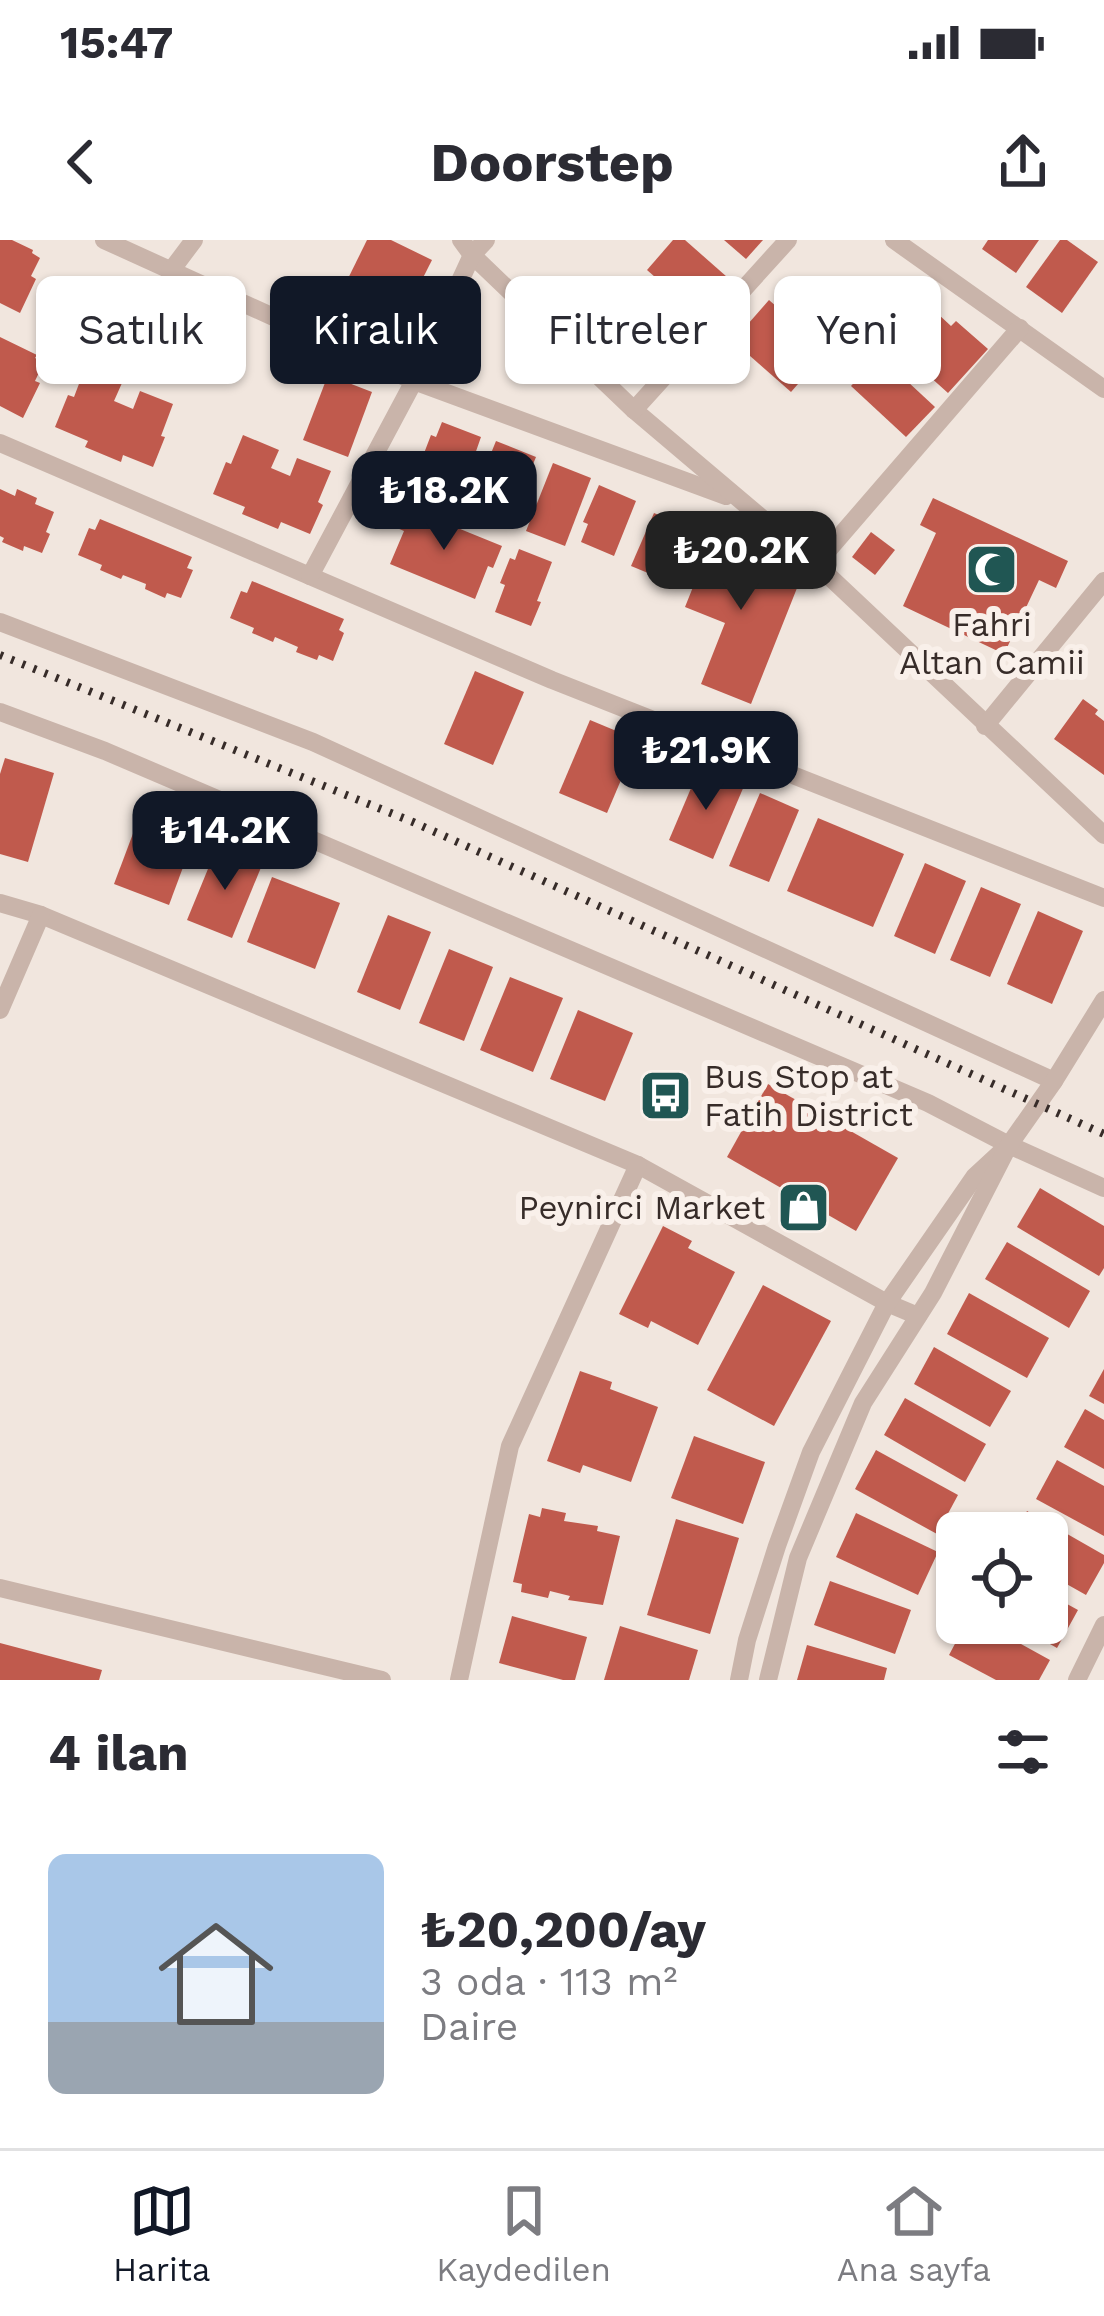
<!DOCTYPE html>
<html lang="tr">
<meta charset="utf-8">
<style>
body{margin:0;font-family:"Work Sans",sans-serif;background:#f2f2f3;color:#2b2b33;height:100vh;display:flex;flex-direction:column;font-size:45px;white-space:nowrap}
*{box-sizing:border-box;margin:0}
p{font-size:39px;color:#7c7c81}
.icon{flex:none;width:66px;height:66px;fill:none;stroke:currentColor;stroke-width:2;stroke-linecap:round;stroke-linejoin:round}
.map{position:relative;height:1440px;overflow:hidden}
.sheet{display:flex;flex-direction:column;background:#fff;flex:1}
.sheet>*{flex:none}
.banner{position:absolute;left:36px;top:36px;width:1032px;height:108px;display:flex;gap:24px}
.tools{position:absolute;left:936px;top:1272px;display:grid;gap:24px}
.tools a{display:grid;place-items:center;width:132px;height:132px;border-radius:18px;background:#fff;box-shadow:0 3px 9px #0004;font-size:60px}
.price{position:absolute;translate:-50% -102px;padding:0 27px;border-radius:24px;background:#111827;color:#fff;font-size:39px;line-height:78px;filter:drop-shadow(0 3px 6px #0008)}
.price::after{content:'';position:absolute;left:50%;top:72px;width:36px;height:27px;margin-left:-18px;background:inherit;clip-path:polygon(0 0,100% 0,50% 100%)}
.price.active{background:#222;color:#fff}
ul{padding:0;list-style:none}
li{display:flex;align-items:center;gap:36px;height:300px;padding:0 48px}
li span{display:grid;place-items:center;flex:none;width:336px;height:240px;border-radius:18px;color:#555}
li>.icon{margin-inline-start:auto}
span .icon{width:144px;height:144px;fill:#fffc;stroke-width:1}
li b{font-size:51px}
h2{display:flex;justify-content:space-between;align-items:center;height:144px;padding:0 48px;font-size:51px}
.chip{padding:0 42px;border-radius:18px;background:#fff;box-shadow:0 3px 9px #0004;font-size:42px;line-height:108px}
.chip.active{background:#111827;color:#fff}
.status{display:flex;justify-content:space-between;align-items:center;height:84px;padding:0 60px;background:#fff;direction:ltr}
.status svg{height:33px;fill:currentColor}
header{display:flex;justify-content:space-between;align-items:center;height:156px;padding:0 48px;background:#fff;font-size:54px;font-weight:700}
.menu{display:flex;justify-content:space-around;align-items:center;height:168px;border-top:3px solid #e1e1e2;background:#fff;font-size:33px;color:#7c7c81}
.menu a{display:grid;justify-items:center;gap:6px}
.menu .active{color:#111827}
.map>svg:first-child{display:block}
.building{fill:#c05a4d}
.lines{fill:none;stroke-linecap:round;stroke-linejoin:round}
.minor{stroke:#c9b4aa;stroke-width:18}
.rail{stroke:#372c29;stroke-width:8;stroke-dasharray:3 9;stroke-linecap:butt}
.labels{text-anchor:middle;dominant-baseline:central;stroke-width:12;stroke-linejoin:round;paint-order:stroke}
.poi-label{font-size:33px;fill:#372c29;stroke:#f9f0ea}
</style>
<div class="status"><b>15:47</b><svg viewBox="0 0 49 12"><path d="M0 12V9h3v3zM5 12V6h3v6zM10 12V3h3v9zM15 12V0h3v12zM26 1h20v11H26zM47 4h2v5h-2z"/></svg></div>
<header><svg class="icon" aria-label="back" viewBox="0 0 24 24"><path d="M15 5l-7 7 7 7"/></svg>Doorstep<svg class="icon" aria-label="share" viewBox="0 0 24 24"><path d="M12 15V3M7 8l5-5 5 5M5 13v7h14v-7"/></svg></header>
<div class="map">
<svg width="1104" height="1440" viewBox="0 0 1104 1440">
<rect width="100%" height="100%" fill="#f1e6de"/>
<g class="building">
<path d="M0,0H12L33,10L32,13L40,18L31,36L36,39L20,73L0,63Z"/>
<path d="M367,0H391L432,20L392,99L333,69Z"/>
<path d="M673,0H685L727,37L696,73L647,30Z"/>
<path d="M724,0H763L746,19Z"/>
<path d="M988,0H1039L1016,33L982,9Z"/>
<path d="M1060,0H1067L1098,22L1062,73L1026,47Z"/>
<path d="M626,39L678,85L645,123L589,73L606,54L610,58Z"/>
<path d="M111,40L202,77L191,105L186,102L174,132L93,100L105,70L100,68Z"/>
<path d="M769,60L827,111L791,152L733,101Z"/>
<path d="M924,61L951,86L956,81L988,109L948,153L889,100Z"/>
<path d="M0,97L37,115L35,118L44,122L35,141L40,143L23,178L0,166Z"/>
<path d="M879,115L935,167L906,197L851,146Z"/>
<path d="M85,128L122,143L114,161L133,169L140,151L173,164L161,196L165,197L153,227L123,215L121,222L85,207L88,201L55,187L68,155L74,157Z"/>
<path d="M328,135L372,152L348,217L303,200Z"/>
<path d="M442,182L481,197L459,260L413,242L431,195L436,197Z"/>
<path d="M243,195L279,210L271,228L290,236L297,218L331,231L318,262L323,265L310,294L281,282L278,289L242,274L245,267L213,254L226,222L231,224Z"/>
<path d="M496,201L536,217L518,260L522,261L513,283L475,268L488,235L483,233Z"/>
<path d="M553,223L591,238L565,306L526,291Z"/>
<path d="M599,245L636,261L614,316L581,302L588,284L583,282Z"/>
<path d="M0,249L15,256L17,249L37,258L35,264L54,272L46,292L50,294L42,313L24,306L23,311L2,302L4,298L0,296Z"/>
<path d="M933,258L1068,321L1056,348L1039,340L1004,414L903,366L936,293L920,285Z"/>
<path d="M406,267L502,306L493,328L488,326L475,359L390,324L404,291L397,288Z"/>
<path d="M654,273L688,288L665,340L631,326Z"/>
<path d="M100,279L192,317L187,328L193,330L181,358L167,353L165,358L145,349L146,344L123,335L121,339L100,330L102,325L78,315L89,288L95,290Z"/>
<path d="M715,292L762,311L799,343L751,464L701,444L725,383L685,367Z"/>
<path d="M871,292L895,310L875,335L852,317Z"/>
<path d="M519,309L552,322L537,361L541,362L531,386L495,372L505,345L500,343L510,318L515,320Z"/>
<path d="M252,341L344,379L339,390L344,393L333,421L319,415L317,420L296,412L298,407L275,397L273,402L252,393L254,388L230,378L241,351L247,353Z"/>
<path d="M475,431L524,452L493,525L444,504Z"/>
<path d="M1083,459L1098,470L1095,474L1104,481V535L1054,499Z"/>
<path d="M590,480L638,500L607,573L559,553Z"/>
<path d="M5,518L54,533L28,622L0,614V534Z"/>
<path d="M700,527L744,546L713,619L669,600Z"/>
<path d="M760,553L799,570L769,642L729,626Z"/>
<path d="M140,575L195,595L169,665L114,644Z"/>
<path d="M818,578L904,614L873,687L787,651Z"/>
<path d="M217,607L262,625L232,698L187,680Z"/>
<path d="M925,623L966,641L935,714L894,696Z"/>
<path d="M272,637L340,663L315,729L247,702Z"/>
<path d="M981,647L1021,664L990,737L950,720Z"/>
<path d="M1038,671L1083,691L1052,764L1007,744Z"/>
<path d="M388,675L431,692L400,770L357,752Z"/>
<path d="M449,709L493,727L464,801L419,783Z"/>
<path d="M510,737L563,758L533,832L480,810Z"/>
<path d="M578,770L633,793L605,861L550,839Z"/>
<path d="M768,844L898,918L856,991L727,917Z"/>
<path d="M1040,948L1104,986V1028L1099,1036L1017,987Z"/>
<path d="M663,986L692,1001L688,1008L735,1032L698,1105L651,1081L648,1088L619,1074Z"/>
<path d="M1007,1002L1090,1051L1069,1088L985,1039Z"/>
<path d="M763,1045L831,1081L774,1186L707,1150Z"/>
<path d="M969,1053L1049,1098L1027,1138L947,1094Z"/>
<path d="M934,1107L1011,1151L990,1187L914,1144Z"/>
<path d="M1104,1129V1164L1089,1156Z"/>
<path d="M580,1131L612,1142L610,1149L658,1167L631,1242L583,1225L580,1233L547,1221Z"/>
<path d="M905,1158L986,1204L965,1242L884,1195Z"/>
<path d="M1085,1169L1104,1180V1229L1064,1207Z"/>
<path d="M694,1196L765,1222L743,1284L671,1258Z"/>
<path d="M876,1210L958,1255L937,1294L855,1249Z"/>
<path d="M1057,1220L1104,1246V1296L1036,1259Z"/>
<path d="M542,1268L566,1273L564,1281L598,1286L597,1291L620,1296L603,1365L568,1360L570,1356L550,1351L548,1358L521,1352L522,1344L513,1342L529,1274L540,1277Z"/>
<path d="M1027,1271L1104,1315V1323L1086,1355L1047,1333V1293H1015Z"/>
<path d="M856,1273L938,1312L918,1355L836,1317Z"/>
<path d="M676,1279L739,1298L710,1394L647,1375Z"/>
<path d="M830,1341L911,1370L895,1414L814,1385Z"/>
<path d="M1047,1353L1078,1370L1057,1408L1013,1383H1047Z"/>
<path d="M512,1376L587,1397L575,1440H563L499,1423Z"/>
<path d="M966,1383H983L1050,1420L1039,1440H996L949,1415Z"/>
<path d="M620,1386L698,1410L689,1440H604Z"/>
<path d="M0,1403L102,1430L99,1440H0Z"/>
<path d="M807,1405L887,1428L884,1440H797Z"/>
</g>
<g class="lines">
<g class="minor">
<path d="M104,0L414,141L726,256"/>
<path d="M461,0L472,15L634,170L816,324L1104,595"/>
<path d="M894,0L1104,149"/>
<path d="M170,32L194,0"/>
<path d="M634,170L788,0"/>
<path d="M0,203L552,440L1104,658"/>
<path d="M816,324L1020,88"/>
<path d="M310,336L414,141L472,15L486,0"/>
<path d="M0,382L313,502L1054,841"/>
<path d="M0,472L105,511L928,863L1009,905L1104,948"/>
<path d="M985,486L1104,341"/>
<path d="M0,663L41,675L638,925L887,1063L918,1076"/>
<path d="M0,770L41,675"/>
<path d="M0,1348L382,1440"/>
<path d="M459,1440L510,1206L638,925"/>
<path d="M739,1440L747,1400L777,1306L811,1212L887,1063L975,936L1001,912"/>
<path d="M768,1440L798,1318L863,1163L933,1053L1009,905L1054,841L1104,760"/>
<path d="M1077,1440L1104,1385"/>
</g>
<path class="rail" d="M0,415L413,582L1104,894"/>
</g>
<defs>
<symbol id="mosque-square" viewBox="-11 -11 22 22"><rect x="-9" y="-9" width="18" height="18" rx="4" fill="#205653" stroke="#f9f0ea"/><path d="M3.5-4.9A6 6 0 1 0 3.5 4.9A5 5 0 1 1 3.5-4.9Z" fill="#fff"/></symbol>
<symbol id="bus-square" viewBox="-11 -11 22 22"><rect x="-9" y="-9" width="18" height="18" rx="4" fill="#205653" stroke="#f9f0ea"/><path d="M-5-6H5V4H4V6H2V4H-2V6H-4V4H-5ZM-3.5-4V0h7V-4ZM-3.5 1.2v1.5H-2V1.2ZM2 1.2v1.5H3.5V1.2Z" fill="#fff"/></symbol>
<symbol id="shop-square" viewBox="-11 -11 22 22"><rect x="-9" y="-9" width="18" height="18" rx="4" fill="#205653" stroke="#f9f0ea"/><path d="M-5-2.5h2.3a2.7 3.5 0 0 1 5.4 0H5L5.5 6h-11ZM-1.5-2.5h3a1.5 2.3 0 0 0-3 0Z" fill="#fff"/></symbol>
</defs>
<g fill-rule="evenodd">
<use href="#mosque-square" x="962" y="300" width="59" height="59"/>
<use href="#bus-square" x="636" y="826" width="59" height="59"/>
<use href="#shop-square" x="774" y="938" width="59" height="59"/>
</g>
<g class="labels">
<g class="poi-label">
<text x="992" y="384">Fahri<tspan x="992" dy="38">Altan Camii</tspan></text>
<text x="704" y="836" text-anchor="start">Bus Stop at<tspan x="704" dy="38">Fatih District</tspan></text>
<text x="765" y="967" text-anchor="end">Peynirci Market</text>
</g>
</g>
</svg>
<div class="tools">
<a><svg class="icon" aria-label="locate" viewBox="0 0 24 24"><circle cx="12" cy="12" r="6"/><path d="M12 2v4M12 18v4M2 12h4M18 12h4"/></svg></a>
</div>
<b class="price" style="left:444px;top:313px">₺18.2K</b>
<b class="price active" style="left:741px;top:373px">₺20.2K</b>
<b class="price" style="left:706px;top:573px">₺21.9K</b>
<b class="price" style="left:225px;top:653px">₺14.2K</b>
<div class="banner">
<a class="chip">Satılık</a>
<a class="chip active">Kiralık</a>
<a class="chip">Filtreler</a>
<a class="chip">Yeni</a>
</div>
</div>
<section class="sheet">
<h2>4 ilan<svg class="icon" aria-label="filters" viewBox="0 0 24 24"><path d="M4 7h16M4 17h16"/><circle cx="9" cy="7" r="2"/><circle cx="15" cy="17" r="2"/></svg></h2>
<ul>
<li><span style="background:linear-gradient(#a9c7e8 70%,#9aa5b1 0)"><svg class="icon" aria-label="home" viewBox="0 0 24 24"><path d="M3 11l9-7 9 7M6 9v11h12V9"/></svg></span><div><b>₺20,200/ay</b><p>3 oda · 113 m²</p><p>Daire</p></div></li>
</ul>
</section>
<nav class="menu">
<a class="active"><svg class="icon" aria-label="map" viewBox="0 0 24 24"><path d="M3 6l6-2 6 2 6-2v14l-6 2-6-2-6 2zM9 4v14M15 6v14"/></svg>Harita</a>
<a><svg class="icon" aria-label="saved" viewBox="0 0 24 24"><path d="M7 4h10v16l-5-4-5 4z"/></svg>Kaydedilen</a>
<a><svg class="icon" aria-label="home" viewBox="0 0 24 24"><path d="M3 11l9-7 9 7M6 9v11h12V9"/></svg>Ana sayfa</a>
</nav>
